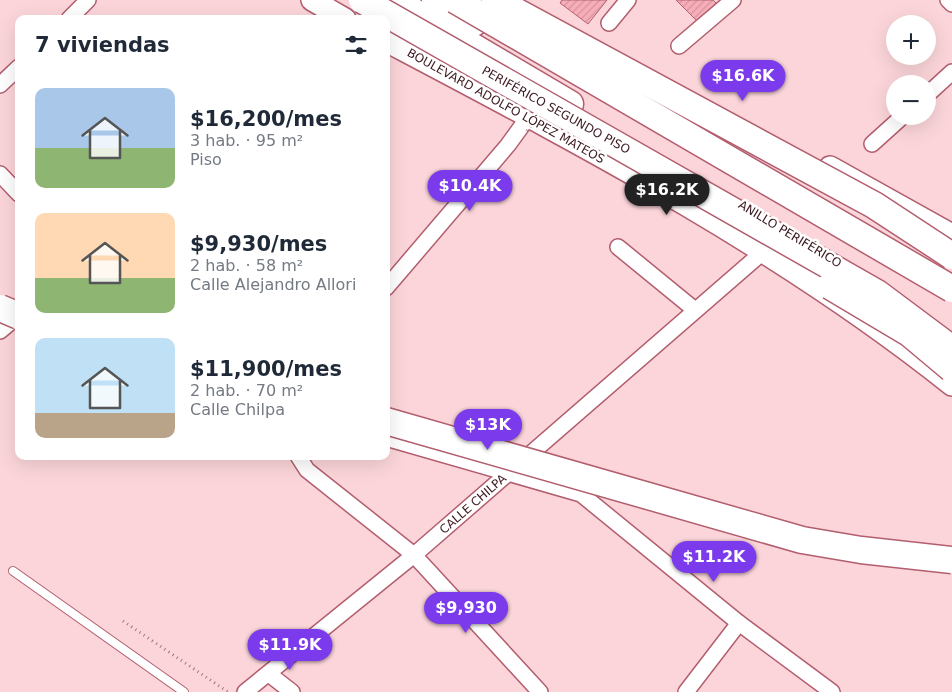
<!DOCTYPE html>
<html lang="es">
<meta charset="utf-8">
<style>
body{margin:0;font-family:"DejaVu Sans",sans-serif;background:#f6f6f7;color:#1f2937;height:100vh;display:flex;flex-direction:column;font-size:19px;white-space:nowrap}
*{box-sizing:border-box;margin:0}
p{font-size:16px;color:#747a83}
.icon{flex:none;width:28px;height:28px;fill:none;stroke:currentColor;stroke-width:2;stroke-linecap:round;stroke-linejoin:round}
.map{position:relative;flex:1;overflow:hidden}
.details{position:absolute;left:15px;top:15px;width:375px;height:445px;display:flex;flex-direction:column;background:#fff;border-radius:10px;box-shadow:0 5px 20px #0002}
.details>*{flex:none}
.buttons{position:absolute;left:886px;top:15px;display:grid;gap:10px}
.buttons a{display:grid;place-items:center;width:50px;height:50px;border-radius:50%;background:#fff;box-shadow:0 5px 20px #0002;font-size:25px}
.price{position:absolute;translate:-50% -42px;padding:0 11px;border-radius:18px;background:#7c3aed;color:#fff;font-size:16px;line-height:32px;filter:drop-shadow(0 1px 2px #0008)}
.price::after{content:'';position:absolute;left:50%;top:30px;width:15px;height:11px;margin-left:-8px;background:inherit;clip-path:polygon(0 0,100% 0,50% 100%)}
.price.current{background:#222;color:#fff}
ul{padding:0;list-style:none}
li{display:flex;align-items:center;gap:15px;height:125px;padding:0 20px}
li span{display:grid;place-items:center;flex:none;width:140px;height:100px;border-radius:10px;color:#555}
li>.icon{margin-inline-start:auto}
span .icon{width:60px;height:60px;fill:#fffc;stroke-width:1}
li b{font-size:21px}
h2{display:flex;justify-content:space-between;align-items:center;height:60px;padding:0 20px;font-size:21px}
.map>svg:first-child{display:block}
.building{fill:url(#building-hatch);stroke:#b46070}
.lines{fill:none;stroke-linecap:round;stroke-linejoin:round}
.service-casing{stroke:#b25e6e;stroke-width:10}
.minor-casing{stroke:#b25e6e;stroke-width:18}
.secondary-casing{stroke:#b25e6e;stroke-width:24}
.motorway-casing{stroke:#b25e6e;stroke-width:29}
.path{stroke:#9c777d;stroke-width:3;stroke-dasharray:1 4;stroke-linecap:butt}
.service{stroke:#fff;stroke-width:8}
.minor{stroke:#fff;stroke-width:15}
.secondary{stroke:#fff;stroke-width:21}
.motorway{stroke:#fff;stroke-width:26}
.motorway-bridge-casing{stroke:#b25e6e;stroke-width:29;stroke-linecap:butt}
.path-bridge{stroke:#9c777d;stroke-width:3;stroke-dasharray:1 4;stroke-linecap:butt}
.motorway-bridge{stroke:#fff;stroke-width:26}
.labels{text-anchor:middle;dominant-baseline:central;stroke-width:5;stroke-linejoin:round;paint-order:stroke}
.street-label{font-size:12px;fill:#3c1920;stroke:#fff}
</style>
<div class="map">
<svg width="952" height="692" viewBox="0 0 952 692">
<defs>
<pattern id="building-hatch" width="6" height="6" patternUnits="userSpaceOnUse" patternTransform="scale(1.25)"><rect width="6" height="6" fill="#f7aeb9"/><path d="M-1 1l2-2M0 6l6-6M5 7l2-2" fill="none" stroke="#d5959f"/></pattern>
</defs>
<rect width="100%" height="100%" fill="#fbd5da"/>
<g class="building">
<path d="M562,0H607L588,24L560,3Z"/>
<path d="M676,0H713L717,4L698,22Z"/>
</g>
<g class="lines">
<defs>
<path id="service" d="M13,571L184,692"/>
<g id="minor">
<path d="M948,0L952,4"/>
<path d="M69,19L88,0"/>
<path d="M609,23L628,0"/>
<path d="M679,46L733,0"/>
<path d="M0,85L19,67"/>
<path d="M928,94L952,72"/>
<path d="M872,144L903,116"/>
<path d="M0,174L19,194"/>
<path d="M618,247L695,310"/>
<path d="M386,288L508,145L529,116"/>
<path d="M0,331L19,315"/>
<path d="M386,438L581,494L739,623L832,692"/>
<path d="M298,456L307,470L414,555L540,692"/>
<path d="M269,674L292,692"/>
<path d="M245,692L414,555L764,251"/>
<path d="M686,692L739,623"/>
</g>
<g id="secondary">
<path d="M312,0L345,19"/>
<path d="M386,41C581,144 779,247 952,385"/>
<path d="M830,167L952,235"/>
</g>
<g id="motorway">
<path d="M394,0L570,104"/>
<path d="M435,0L474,23"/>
</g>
</defs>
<use href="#service" class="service-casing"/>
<use href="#minor" class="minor-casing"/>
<use href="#secondary" class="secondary-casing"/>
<use href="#motorway" class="motorway-casing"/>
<path class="path" d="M123,621L228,692"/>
<use href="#service" class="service"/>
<use href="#minor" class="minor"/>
<use href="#secondary" class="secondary"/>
<use href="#motorway" class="motorway"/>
<defs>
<g id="motorway-bridge">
<path d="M362,0L877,293L952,349"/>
<path d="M455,0L952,289"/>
<path d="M495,0L874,205L952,256"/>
<path d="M830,286L909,333L952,369"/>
<path d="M0,308L19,316"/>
<path d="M386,421L802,540L861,550L952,560"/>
</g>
</defs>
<use href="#motorway-bridge" class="motorway-bridge-casing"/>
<path class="path-bridge" d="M527,131L534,122"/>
<use href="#motorway-bridge" class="motorway-bridge"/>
</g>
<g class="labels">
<g class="street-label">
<text transform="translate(506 106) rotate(29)">BOULEVARD ADOLFO LÓPEZ MATEOS</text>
<text transform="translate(556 110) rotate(29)">PERIFÉRICO SEGUNDO PISO</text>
<text transform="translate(790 234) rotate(31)">ANILLO PERIFÉRICO</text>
<text transform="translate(473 504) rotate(-41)">CALLE CHILPA</text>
</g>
</g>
</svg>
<div class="buttons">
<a>+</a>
<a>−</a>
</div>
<b class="price" style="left:743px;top:102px">$16.6K</b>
<b class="price" style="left:470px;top:212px">$10.4K</b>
<b class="price current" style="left:667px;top:216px">$16.2K</b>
<b class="price" style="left:488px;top:451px">$13K</b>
<b class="price" style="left:714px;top:583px">$11.2K</b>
<b class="price" style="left:466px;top:634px">$9,930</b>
<b class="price" style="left:290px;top:671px">$11.9K</b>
<section class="details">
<h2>7 viviendas<svg class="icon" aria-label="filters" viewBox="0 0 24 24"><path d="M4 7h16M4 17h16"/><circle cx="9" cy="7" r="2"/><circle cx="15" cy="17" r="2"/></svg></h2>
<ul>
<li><span style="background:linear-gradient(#a9c7e8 60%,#8fb573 0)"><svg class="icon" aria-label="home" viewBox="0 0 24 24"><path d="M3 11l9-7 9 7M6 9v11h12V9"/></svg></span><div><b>$16,200/mes</b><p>3 hab. · 95 m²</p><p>Piso</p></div></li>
<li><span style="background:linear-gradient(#ffd9b3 65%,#8fb573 0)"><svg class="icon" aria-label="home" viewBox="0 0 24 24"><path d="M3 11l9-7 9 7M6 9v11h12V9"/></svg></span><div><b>$9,930/mes</b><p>2 hab. · 58 m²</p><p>Calle Alejandro Allori</p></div></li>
<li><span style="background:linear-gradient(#bfe0f5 75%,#b9a48a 0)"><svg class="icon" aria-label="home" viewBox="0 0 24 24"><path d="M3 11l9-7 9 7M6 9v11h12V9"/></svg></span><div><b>$11,900/mes</b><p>2 hab. · 70 m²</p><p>Calle Chilpa</p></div></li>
</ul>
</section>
</div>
